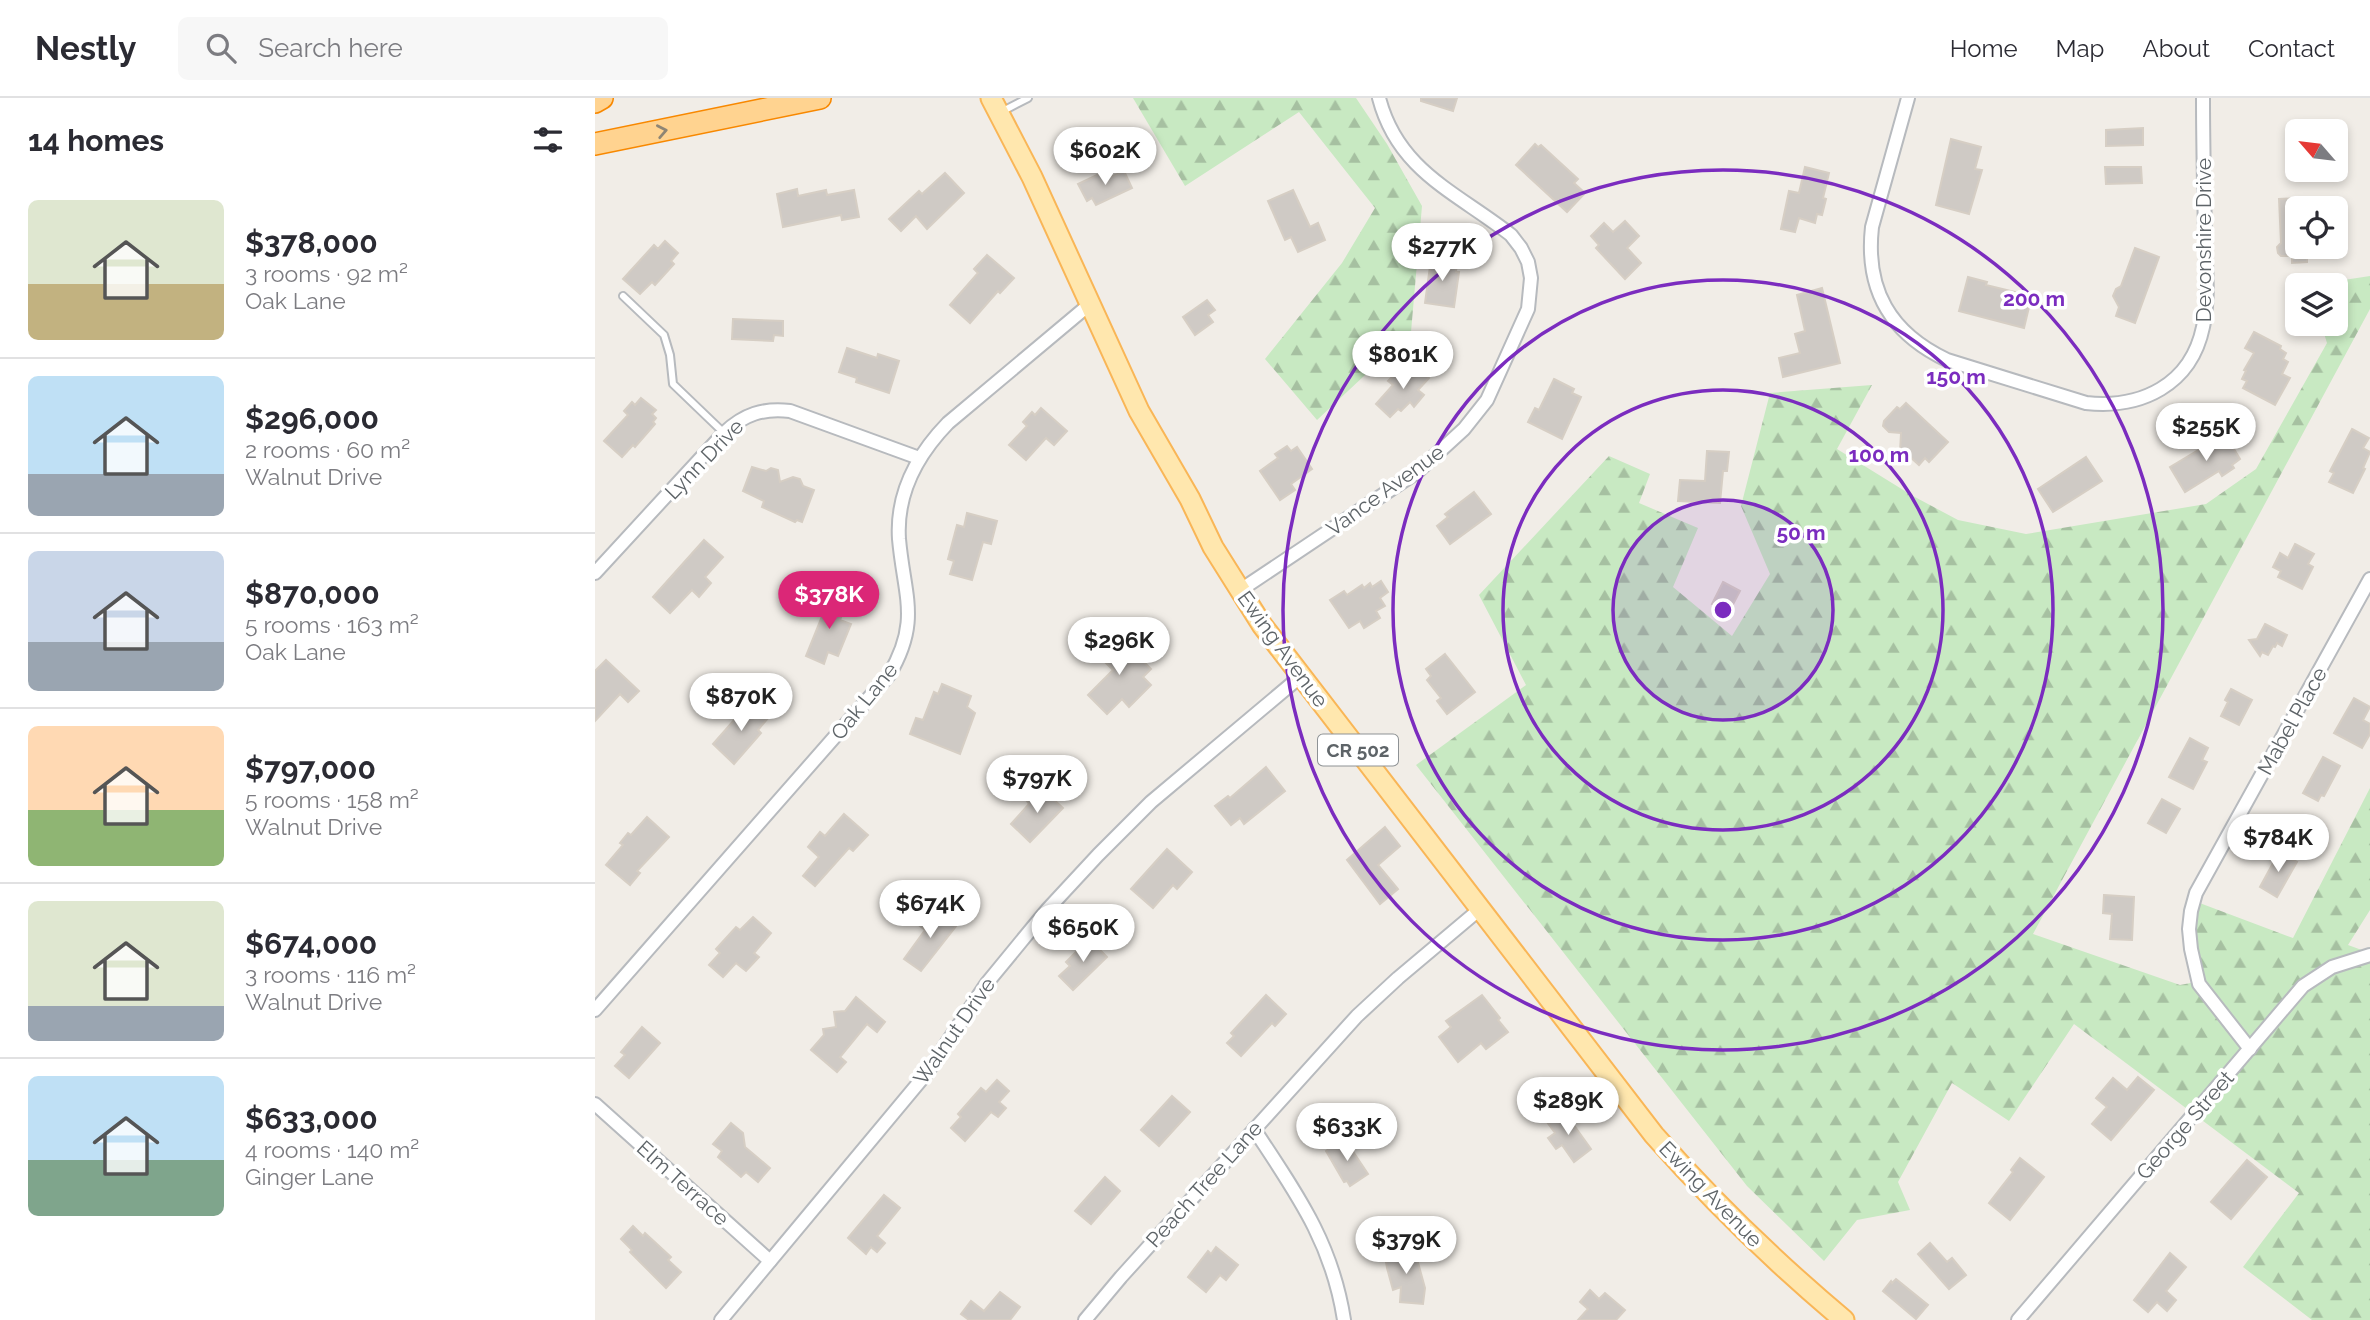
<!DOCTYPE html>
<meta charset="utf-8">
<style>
body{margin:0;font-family:Raleway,sans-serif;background:#f7f7f7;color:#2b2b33;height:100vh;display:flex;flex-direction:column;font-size:26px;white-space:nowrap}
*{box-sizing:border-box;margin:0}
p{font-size:23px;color:#7c7c81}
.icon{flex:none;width:38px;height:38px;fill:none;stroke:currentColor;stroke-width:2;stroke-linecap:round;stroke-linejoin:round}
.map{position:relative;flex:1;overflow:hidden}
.sheet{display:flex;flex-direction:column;background:#fff;width:595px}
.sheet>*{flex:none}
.needle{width:46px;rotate:298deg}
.buttons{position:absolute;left:1690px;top:21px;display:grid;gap:14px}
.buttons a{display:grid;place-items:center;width:63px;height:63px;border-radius:10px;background:#fff;box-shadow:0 4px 10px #0003;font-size:35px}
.price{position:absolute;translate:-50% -60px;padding:0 16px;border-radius:24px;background:#fff;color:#222;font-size:23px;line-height:46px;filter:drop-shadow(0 2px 4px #0008)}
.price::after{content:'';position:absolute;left:50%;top:42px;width:21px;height:16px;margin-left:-10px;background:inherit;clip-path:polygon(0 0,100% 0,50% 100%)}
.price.active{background:#db2777;color:#fff}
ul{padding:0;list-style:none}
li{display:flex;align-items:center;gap:21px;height:175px;padding:0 28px}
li+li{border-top:2px solid #e1e1e2}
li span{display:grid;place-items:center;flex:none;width:196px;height:140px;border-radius:10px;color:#555}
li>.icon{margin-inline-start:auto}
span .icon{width:84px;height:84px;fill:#fffc;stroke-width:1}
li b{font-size:30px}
h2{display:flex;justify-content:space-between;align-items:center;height:84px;padding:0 28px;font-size:30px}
header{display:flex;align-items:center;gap:42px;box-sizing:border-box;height:98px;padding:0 35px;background:#fff;border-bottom:2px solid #e1e1e2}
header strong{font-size:33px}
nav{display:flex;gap:38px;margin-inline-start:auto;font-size:24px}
.search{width:490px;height:63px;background:#f7f7f7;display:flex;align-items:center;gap:18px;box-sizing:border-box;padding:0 24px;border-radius:10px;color:#7c7c81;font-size:26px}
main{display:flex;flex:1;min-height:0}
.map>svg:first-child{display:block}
.forest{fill:url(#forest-firs)}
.building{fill:#cfcac5;stroke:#d6cec4;stroke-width:2}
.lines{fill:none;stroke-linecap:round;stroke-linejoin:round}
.lane-casing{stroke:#b7babe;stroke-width:10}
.street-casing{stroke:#b7babe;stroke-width:16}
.primary-casing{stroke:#f9b657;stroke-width:23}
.highway-casing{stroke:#f88800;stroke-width:24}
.lane{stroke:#fff;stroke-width:6}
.street{stroke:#fff;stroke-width:12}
.primary{stroke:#ffe7ae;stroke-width:19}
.highway{stroke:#ffd390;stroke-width:21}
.oneway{stroke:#8e8574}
.ring{fill:none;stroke:#7b2cbf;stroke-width:3.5}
.labels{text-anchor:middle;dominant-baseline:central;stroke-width:7;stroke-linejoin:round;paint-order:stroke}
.shield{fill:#fff;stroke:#8e9295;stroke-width:2}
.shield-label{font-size:19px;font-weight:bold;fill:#5e6468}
.street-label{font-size:21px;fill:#5e6468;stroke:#fff}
.centre{fill:#7b2cbf;stroke:#fff;stroke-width:3.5}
.ring-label{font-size:21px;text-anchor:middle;font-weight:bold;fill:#7b2cbf;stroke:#fff;stroke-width:7;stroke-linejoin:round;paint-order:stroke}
</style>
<header>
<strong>Nestly</strong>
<div class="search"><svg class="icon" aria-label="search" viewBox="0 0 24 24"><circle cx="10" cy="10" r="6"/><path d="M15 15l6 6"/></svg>Search here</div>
<nav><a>Home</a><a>Map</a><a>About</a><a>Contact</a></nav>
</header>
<main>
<section class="sheet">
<h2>14 homes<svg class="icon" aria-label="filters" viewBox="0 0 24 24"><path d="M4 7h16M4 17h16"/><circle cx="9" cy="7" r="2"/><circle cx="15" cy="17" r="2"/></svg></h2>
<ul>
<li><span style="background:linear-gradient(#dfe7d0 60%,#c2b280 0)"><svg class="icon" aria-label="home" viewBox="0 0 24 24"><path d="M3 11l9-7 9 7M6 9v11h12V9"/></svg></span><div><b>$378,000</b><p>3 rooms · 92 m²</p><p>Oak Lane</p></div></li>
<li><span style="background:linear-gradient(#bfe0f5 70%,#9aa5b1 0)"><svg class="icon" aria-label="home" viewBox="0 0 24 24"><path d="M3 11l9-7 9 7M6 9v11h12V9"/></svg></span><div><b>$296,000</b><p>2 rooms · 60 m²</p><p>Walnut Drive</p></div></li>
<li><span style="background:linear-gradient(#c9d6e8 65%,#9aa5b1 0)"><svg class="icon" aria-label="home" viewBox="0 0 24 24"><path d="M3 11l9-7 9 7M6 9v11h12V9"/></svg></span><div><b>$870,000</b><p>5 rooms · 163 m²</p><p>Oak Lane</p></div></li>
<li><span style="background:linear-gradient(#ffd9b3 60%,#8fb573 0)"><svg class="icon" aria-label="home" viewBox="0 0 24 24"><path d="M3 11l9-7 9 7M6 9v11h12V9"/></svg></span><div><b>$797,000</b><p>5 rooms · 158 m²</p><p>Walnut Drive</p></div></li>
<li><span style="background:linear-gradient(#dfe7d0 75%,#9aa5b1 0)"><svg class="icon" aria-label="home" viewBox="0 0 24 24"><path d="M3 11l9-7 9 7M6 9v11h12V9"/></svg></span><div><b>$674,000</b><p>3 rooms · 116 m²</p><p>Walnut Drive</p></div></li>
<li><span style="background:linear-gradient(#bfe0f5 60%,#7fa58c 0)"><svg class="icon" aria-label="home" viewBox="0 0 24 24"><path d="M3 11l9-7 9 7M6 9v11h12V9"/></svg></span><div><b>$633,000</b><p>4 rooms · 140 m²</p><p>Ginger Lane</p></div></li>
</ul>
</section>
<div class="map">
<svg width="1775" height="1222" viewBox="0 0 1775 1222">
<defs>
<pattern id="forest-firs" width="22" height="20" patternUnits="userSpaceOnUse" patternTransform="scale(1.75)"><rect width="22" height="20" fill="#c8e9c2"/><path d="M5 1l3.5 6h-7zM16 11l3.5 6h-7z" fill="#a6c0a1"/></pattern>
</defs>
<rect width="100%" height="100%" fill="#f1ede7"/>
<g class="forest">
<path d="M538,0H761L792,46L827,108L816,234L722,322L670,261L747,165L780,110L704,14L590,88Z"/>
<path d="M1775,178V211L1438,836L1585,887L1606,883L1594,801L1698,840L1775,690V812L1753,847L1775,855V1222H1717L1648,1169L1704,1095L1479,926L1414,1023L1357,985L1303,1084L1315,1112L1262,1122L1229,1163L1152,1088L821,667L931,587L884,497L1014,358L1055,376L1044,405L1103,430L1078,489L1137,538L1175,476L1146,408L1175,295L1277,287L1242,351L1318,398L1363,422L1431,436L1611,406L1661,371L1732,245L1726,226H1741V187H1716Z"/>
</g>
<g class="building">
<path d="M826,0H862L858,13L826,3Z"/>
<path d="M1548,30V47L1511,48V32Z"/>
<path d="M1356,41L1386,49L1380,71L1387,72L1374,116L1341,107Z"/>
<path d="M940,46L943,49L946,47L983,81L979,85L990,95L972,114L921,67Z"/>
<path d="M1210,69L1234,75L1228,100L1231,101L1227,117L1222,116L1220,125L1204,120L1200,134L1186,131L1194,93L1204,95Z"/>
<path d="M1510,69H1546L1547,85L1511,86Z"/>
<path d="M529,73L537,90L501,107L497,100L492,103L483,86L506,75L509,82Z"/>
<path d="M350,75L369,95L332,131L321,118L306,133L294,121L324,93L327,96Z"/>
<path d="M202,91L203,98L231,92L232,97L259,92L264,119L247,122L246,117L188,129L182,96Z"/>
<path d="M698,92L715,129L723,125L730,142L703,154L696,139L690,142L673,103Z"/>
<path d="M1703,100V149H1712V164L1697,165V158H1686L1683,155L1682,149L1686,145L1684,101Z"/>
<path d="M1030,123L1044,138L1032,150L1046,165L1030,181L1001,150L1004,147L996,138L1009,125L1018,134Z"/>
<path d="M70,143L83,155L76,163L79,166L60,187L57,184L45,196L28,181L59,147L63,151Z"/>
<path d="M1540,150L1564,159L1540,225L1521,218L1524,209L1518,198L1521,191L1526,188Z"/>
<path d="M392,157L419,180L405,195L403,193L375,225L355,207L383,175L379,171Z"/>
<path d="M836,161L862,164L861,174H864L859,209L830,205Z"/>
<path d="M1373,179L1392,184L1391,187L1424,195L1423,201L1435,205L1429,230L1364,213Z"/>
<path d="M1227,190L1245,265L1188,279L1184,260L1205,255L1200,236L1210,233L1202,197Z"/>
<path d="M612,202L620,212L613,217L618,224L600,237L588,219Z"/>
<path d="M138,221L188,223V238L179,237L178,243L137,241Z"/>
<path d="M1659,234L1686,248L1685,251L1691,255L1688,261L1693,264L1687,276L1695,280L1680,307L1648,290L1652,283L1647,281L1651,273L1649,272L1659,255L1650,250Z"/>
<path d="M252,250L282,260L283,256L304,263L294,295L261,284L262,280L244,274Z"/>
<path d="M817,265L834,280L823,292L829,297L819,309L815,304L806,313L803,311L795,319L781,306L798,287L793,283L802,274L806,278Z"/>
<path d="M959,281L979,291L977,295L986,299L967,341L933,324L940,310L944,312Z"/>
<path d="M46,300L61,312L57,316L61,320L58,324L60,326L40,349L38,347L27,359L9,343L33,317L29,313L37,304L40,307Z"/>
<path d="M1311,305L1353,344L1334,364L1330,360L1324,367L1314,358H1309L1305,354L1306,335L1294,334L1288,328L1289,323L1302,309L1305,311Z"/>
<path d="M446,310L472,333L459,347L451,340L431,362L414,347L432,328L428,324L437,314L440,317Z"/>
<path d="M1757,331L1774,340L1768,350L1775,354L1768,370L1770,371L1758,395L1734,384L1739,375L1735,373Z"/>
<path d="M1630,336L1645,361L1637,367L1639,370L1627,378L1624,373L1590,394L1575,369Z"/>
<path d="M692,348L696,353L702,349L717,371L696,386L700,392L685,402L665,373L683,360L680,356Z"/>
<path d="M1112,353L1134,354L1132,373H1128L1125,405L1083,403L1085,382L1110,383Z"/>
<path d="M1491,359L1507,383L1458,414L1443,391Z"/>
<path d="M157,369L171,373L176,370L183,372L185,384L198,379L205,381L208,388L219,392L207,424L202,422L200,424L167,409L169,403L148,393Z"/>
<path d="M879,394L896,416L855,446L842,428L853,419L850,416Z"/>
<path d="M372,415L402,423L396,446L388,444L377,482L355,476L359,463L353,461L362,427L369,429Z"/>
<path d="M109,442L128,459L110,479L116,485L104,499L97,492L75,515L58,499Z"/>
<path d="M1700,446L1719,456L1713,466L1718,469L1707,491L1683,479L1686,473L1678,469L1685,455L1693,460Z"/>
<path d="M786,483L793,494L785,500L790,508L781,513L785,520L769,530L765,523L754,530L735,502L749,493L752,497L767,487L769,490L775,485L777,489Z"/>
<path d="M1128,484L1145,493L1134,514L1117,506Z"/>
<path d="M229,498L251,507L245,522L256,526L243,558L233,554L229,566L211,558L228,516L222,514Z"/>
<path d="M1670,526L1692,537L1687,548L1682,545L1680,549L1678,548L1673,557L1667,554L1665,558L1654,542L1662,541Z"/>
<path d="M509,537L533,562L540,555L556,571L548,579L556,587L534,609L527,601L512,616L493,597L518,572L496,550Z"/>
<path d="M850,556L880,594L852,616L842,603L846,600L832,582L836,578L831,571Z"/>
<path d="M11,562L44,593L33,604L25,596L0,623V573Z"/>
<path d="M347,586L376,598L372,609L380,615L365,656L315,636L321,620L328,622L339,594L343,596Z"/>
<path d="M1636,591L1657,602L1644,627L1626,618L1633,604L1630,602Z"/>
<path d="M1759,600L1775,609L1768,622L1775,626V636L1767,650L1739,635Z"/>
<path d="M155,604L173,620L163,632L166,635L139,666L118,646Z"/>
<path d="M1595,640L1613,650L1607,662L1612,664L1598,691L1574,679Z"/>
<path d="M1728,659L1745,668L1729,698L1726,697L1723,703L1708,695Z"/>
<path d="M671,669L690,693L649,726L645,720L636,727L620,708L633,698L635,700Z"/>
<path d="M445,689L468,710L435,744L416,726L434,706L432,703Z"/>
<path d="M1567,701L1585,711L1571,735L1553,725Z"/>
<path d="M249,716L273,737L258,753L254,750L220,788L208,778L224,759L213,749L225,734L230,738Z"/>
<path d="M52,719L74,739L42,773L45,775L35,787L11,767L28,747L25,745L33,735L36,737Z"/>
<path d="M790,729L805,748L783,767L803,791L785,806L752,762Z"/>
<path d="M572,751L597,774L582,791L578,787L558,810L536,791Z"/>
<path d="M1684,754L1702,764L1682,799L1665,789Z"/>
<path d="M1509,797L1539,799L1537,842L1515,841L1517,816L1508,815Z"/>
<path d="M344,814L362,827L326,873L309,861L330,832L325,828L333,817L338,821Z"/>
<path d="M158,819L176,835L159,855L164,859L151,873L141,865L128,879L114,867L125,855L121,851L141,829L145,832Z"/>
<path d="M494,841L512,859L478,892L464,878L475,868L471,864Z"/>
<path d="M671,897L691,916L680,928L677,925L646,958L632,945L639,938L636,935Z"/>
<path d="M887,897L905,920L903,922L913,934L891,951L886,945L863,964L844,939L856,929L851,923Z"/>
<path d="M261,899L290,924L282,934L272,926L245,959L251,964L242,974L216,952L229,937L228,931L241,929L239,914L250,913Z"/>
<path d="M47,929L65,945L34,980L20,968L30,957L26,954Z"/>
<path d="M1543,979L1559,992L1516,1042L1497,1026L1512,1009L1501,1000L1518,980L1532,992Z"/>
<path d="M402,982L414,993L404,1004L411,1010L403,1019L396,1014L370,1043L356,1030L366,1019L363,1016L386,990L391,994Z"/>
<path d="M577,998L595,1014L564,1048L546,1032Z"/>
<path d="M968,1012L996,1051L979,1064L967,1047L961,1051L953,1040L960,1035L952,1024Z"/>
<path d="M136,1025L148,1035L150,1049L175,1070L163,1084L151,1074L146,1079L123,1059L127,1053L118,1046Z"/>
<path d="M749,1040L773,1076L755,1088L752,1083L749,1084L731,1053Z"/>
<path d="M1425,1060L1449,1079L1415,1122L1394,1105L1418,1074L1416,1072Z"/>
<path d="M1652,1062L1672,1079L1636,1121L1616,1104Z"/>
<path d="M510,1079L525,1093L496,1126L480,1113Z"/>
<path d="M289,1097L305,1110L282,1138L290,1145L282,1154L276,1149L271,1156L253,1140Z"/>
<path d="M38,1128L48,1138L50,1135L76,1159L73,1162L86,1174L71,1190L35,1154L37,1152L26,1141Z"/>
<path d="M1335,1145L1352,1164L1357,1160L1371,1177L1354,1191L1323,1156Z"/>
<path d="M621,1149L643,1167L631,1182L625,1177L611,1194L593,1179L613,1153L616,1156Z"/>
<path d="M819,1150L830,1190L828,1206L805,1204L806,1189L798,1192L792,1170L790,1158Z"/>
<path d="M1575,1155L1591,1169L1571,1193L1581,1202L1572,1213L1562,1204L1553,1214L1539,1202Z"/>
<path d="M1301,1181L1333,1207L1321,1221L1288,1193L1296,1183L1297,1185Z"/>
<path d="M995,1192L1004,1201L1010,1195L1030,1212L1021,1222H983L993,1211L985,1204Z"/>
<path d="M405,1194L425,1209L415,1222H374L366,1216L376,1203L389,1213Z"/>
</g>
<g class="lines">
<defs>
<g id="lane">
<path d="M406,14L433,0"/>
<path d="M28,198L69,237L75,257L78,286L129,335"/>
</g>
<g id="street">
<path d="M1313,0L1277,129C1270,192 1295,235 1352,262L1491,305C1546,311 1596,287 1608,229C1615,199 1610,164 1610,133C1609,89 1608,44 1608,0"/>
<path d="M0,475L129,335C149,316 168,310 195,313L324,360"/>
<path d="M644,493L822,374L869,331L892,302L933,211L936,180L933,164L926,150L916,137C861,94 803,73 784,0"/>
<path d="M0,912L294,577C326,523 309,498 304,441C301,395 322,357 353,325L495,206"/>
<path d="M1655,951L1604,886L1596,851L1594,831L1596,813L1601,795L1775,481"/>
<path d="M0,1006L175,1163"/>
<path d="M659,1031C701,1095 737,1144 749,1222"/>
<path d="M126,1222L331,976L392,885L452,812L503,757L556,704L706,578"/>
<path d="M490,1222L526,1179L762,918L803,880L885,811"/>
<path d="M1423,1222L1708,888L1737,869L1775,857"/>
</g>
<path id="primary" d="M396,0L437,79L544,313L595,401L618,449L667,527L1059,1037C1118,1104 1181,1165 1249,1222"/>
<g id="highway">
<path d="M0,4L7,0"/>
<path d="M0,46L225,0"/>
</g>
</defs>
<use href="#lane" class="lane-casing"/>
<use href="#street" class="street-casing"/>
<use href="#primary" class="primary-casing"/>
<use href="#highway" class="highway-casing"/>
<use href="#lane" class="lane"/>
<use href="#street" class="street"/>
<use href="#primary" class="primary"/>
<use href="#highway" class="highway"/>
</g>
<defs><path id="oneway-chevron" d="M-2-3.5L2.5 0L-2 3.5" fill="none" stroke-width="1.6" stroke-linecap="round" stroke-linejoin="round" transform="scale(1.75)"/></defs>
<use class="oneway" href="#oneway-chevron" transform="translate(67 33) rotate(-11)"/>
<circle cx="1128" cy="512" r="110" fill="#7b2cbf" fill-opacity=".12"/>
<g class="ring">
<circle cx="1128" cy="512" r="110"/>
<circle cx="1128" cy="512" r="220"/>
<circle cx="1128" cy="512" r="330"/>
<circle cx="1128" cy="512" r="440"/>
</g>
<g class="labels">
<rect class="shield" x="723" y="636.5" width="80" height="31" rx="5"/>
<g class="shield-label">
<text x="763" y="652">CR 502</text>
</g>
<g class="street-label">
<text transform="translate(1608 142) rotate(-90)">Devonshire Drive</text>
<text transform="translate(109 361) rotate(-46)">Lynn Drive</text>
<text transform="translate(790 392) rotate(-36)">Vance Avenue</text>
<text transform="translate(688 551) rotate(54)">Ewing Avenue</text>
<text transform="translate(269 603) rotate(-51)">Oak Lane</text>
<text transform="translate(1697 623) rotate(-61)">Mabel Place</text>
<text transform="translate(359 933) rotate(-55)">Walnut Drive</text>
<text transform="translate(1590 1027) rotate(-49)">George Street</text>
<text transform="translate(88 1085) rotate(42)">Elm Terrace</text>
<text transform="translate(609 1086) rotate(-48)">Peach Tree Lane</text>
<text transform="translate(1116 1096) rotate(46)">Ewing Avenue</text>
</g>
</g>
<circle cx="1128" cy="512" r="10" class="centre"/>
<g class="ring-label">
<text x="1439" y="208">200 m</text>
<text x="1361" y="286">150 m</text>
<text x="1284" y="364">100 m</text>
<text x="1206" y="442">50 m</text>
</g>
</svg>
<div class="buttons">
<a><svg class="needle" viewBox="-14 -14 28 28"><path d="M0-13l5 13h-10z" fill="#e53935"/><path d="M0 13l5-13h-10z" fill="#7c7c81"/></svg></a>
<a><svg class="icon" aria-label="locate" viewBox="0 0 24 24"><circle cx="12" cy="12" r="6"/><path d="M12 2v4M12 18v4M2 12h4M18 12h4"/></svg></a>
<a><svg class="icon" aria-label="layers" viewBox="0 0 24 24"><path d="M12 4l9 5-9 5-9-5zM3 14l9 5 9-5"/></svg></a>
</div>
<b class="price" style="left:510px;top:89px">$602K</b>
<b class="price" style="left:847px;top:185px">$277K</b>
<b class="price" style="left:808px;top:293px">$801K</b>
<b class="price" style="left:1611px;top:365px">$255K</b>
<b class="price active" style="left:234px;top:533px">$378K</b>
<b class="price" style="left:524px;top:579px">$296K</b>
<b class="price" style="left:146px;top:635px">$870K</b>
<b class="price" style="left:442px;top:717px">$797K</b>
<b class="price" style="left:1683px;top:776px">$784K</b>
<b class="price" style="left:335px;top:842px">$674K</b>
<b class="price" style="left:488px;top:866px">$650K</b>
<b class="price" style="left:973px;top:1039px">$289K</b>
<b class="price" style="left:752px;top:1065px">$633K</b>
<b class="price" style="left:811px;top:1178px">$379K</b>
</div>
</main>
